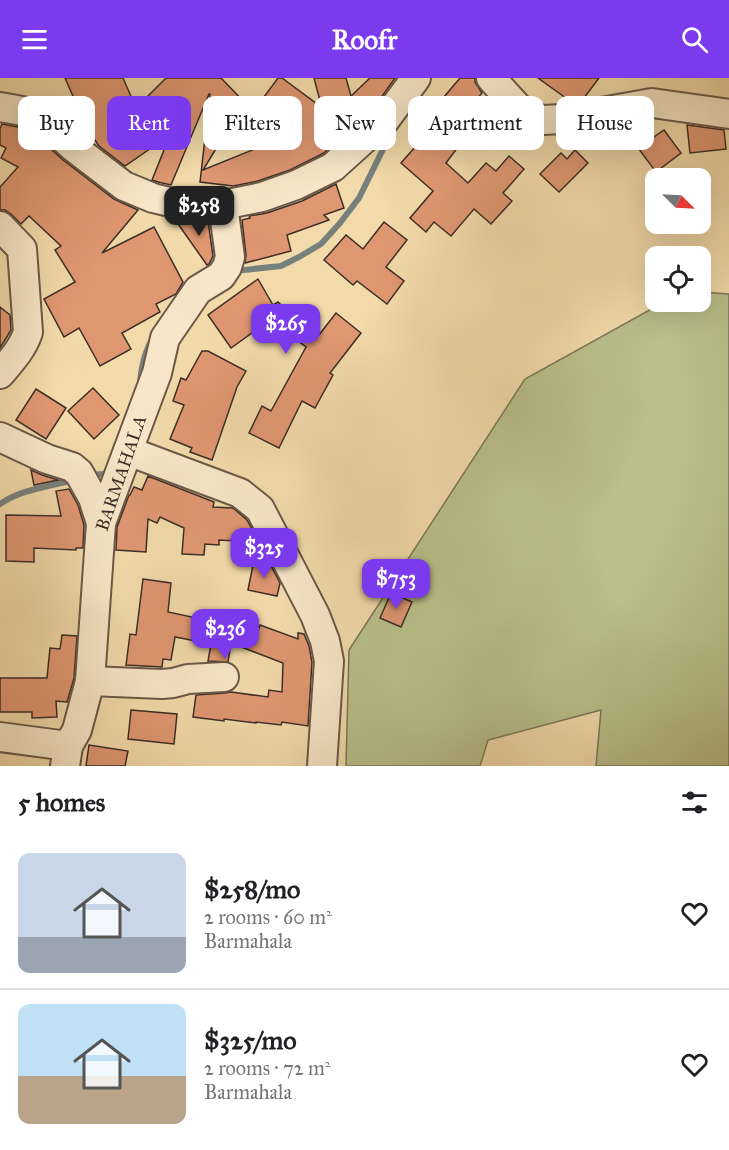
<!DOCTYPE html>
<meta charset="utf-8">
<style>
body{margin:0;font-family:"IM FELL Great Primer",serif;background:#f2f2f2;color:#202124;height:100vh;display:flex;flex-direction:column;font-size:22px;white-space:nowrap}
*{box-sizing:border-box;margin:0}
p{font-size:20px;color:#757577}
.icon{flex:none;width:33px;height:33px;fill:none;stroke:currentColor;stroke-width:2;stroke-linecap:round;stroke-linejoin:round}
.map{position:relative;height:688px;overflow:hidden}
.drawer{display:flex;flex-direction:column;background:#fff;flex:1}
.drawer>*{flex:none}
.hud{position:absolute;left:18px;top:18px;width:693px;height:54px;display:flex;gap:12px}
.needle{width:39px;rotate:114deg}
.fabs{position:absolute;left:645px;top:90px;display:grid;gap:12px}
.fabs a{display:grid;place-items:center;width:66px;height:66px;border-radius:12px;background:#fff;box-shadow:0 6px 24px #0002;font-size:30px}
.price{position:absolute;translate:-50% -51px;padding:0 14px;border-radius:12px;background:#7c3aed;color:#fff;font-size:20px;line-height:39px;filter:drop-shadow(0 2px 3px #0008)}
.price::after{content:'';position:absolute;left:50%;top:36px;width:18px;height:14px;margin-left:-9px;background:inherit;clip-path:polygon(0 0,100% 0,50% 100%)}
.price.selected{background:#222;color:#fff}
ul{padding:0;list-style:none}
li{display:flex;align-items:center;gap:18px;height:150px;padding:0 18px}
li+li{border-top:2px solid #e0e0e0}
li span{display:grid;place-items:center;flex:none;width:168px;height:120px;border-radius:12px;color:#555}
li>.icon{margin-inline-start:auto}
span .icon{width:72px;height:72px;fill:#fffc;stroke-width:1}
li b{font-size:26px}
h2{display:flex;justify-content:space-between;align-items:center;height:72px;padding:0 18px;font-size:26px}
.pill{padding:0 21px;border-radius:12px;background:#fff;box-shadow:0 6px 24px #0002;font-size:21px;line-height:54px}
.pill.selected{background:#7c3aed;color:#fff}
header{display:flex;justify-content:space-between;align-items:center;height:78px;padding:0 18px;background:#7c3aed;color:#fff;font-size:27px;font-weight:700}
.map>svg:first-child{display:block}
.green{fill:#b9c08a;stroke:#7a7758;stroke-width:1.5}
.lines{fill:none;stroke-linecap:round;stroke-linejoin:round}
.stream{stroke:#77817c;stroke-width:6}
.building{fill:#df9772;stroke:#3c2e27;stroke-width:1.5}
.minor-casing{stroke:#6a5948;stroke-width:32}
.minor{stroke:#f7e7c8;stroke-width:28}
.labels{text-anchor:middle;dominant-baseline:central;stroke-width:4.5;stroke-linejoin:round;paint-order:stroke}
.street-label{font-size:18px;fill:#3c2e27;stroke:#f7e7c8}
</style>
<header><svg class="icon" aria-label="menu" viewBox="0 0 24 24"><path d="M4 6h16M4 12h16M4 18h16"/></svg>Roofr<svg class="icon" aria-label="search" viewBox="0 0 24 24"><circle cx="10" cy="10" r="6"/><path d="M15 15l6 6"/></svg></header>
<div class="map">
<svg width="729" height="688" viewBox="0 0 729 688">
<rect width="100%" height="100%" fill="#f2daaa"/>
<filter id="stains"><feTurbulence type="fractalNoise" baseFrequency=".00333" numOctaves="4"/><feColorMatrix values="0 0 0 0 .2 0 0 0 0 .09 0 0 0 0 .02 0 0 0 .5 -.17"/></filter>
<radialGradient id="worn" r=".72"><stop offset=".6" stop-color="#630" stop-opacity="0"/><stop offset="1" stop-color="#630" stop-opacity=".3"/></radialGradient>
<path class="green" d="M701,214L729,216V688H596L601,632L488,662L480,688H346L349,572L525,301L664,224H700Z"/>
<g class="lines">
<g class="stream">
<path d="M234,193L281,188L299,179L321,166L340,145L359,120L393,51"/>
<path d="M140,306C141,290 145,272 154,258"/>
<path d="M88,397L104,396L109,392"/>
<path d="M0,426C22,411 48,409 73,402"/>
</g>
</g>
<g class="building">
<path d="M65,0H123L136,30L166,0H221L248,28L224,51L227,53L203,92L294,55L258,27L278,0H282L317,26L328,71L324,75L290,92L258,103L233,108L200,104L210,16H209L171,107L158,104L152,102L170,57L125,88L99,68L81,42L83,41Z"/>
<path d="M314,0H346L351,18L370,0H395L378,24L375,20L323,34Z"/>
<path d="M460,0H475V4L482,15L476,22L481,27L460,52L467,57L446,85L468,105L486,85L496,93L509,78L524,91L503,115L512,123L491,146L474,131L451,158L434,144L426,154L410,140L433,113L401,85L424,59L421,57L442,29L438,26Z"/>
<path d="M538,0H599L584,20L570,23Z"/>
<path d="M2,46L23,50L32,54L63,82L114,121L138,132L102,175L154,149L183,204L176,216L156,226L160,234L122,255L131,271L100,288L79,250L64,259L44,221L75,204L55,172L61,168L29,138L21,146L11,136L5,132H0V109L18,89L1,80L6,70L0,67V51Z"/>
<path d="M687,47L724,52L726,71L690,75Z"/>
<path d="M664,52L681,75L656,94L638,70Z"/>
<path d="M575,72L588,85L559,114L540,96L561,75L567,81Z"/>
<path d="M336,106L344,130L324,137L329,142L287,157L291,173L245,185L246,177L242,142L250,140L249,138L267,135L302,123Z"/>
<path d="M177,142L208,143L213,178L209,186L207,187L176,143Z"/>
<path d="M384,144L407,162L386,189L404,203L387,226L357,203L353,207L324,182L346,157L363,171Z"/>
<path d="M258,201L273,227L278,224L315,262L336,235L361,255L330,295L333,297L315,330L302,323L279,370L249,355L262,328L271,333L306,269L270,242L231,270L208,237Z"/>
<path d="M0,229L10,237L11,252L0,270Z"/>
<path d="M202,273H208L246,293L237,309L212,382L190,374L192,370L170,361L184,327L173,323L181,300L186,302Z"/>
<path d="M93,310L119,337L94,361L68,333Z"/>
<path d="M36,311L66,330L46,361L16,342Z"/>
<path d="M31,392L42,397L58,402L34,407Z"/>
<path d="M148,398L214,424L213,429L233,430L247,442L257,460L256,464L219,462V467L205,466L204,477L182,476L184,450L160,439L157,445L148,441L146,474L116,472L117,449L129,417H130L134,409L142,412Z"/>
<path d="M69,411L78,427L84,447L83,470H76V472L34,470V484L6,483V437L61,438L56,413Z"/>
<path d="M254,482L270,486L280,505L277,518L248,512Z"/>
<path d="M143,501L171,505L168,534L201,541L200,543L258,553L260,547L298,561V555L304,556L309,568L312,584L308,648L282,644L281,647L256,644V645L224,641V643L193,639L196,617L225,615L231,614L268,619L269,612L282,614L283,585L231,565L228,584L208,583L211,566L175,559L171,582L163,581L162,589L126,587L130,556L136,557Z"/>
<path d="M391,515L412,524L401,549L380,540Z"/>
<path d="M62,557L77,558L74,600L67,624L56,623L57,639L32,640V634H0V600H47L50,570L60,571Z"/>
<path d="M131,632L177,636L174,666L128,661Z"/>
<path d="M89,667L128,673L125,688H86Z"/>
</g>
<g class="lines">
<defs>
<g id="minor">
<path d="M491,0L521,33L532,39L543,42L562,41L652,25L729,36"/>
<path d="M0,29L28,34L41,40L73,69L124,108L153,120L178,126L223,127L262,119L296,107L333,89L385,42L416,0"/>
<path d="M0,148L22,171L28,254C23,270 11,283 0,296"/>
<path d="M0,359L47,381L72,389L79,395L93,420L101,445"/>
<path d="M128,373L240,415L260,431L315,537L325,563L329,583L322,688"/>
<path d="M90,603L162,606L173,605L188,601L224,599"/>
<path d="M0,659L68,668"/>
<path d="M65,688L68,668L77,652L90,603L101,445L157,295L165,260L198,212L221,198L227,189L230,179L223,127"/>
</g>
</defs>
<use href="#minor" class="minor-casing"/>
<use href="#minor" class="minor"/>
</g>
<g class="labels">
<g class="street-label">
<text transform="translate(121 395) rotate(-71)">BARMAHALA</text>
</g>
</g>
<rect width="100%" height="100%" filter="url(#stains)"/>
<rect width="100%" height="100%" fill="url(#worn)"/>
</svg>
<div class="fabs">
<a><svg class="needle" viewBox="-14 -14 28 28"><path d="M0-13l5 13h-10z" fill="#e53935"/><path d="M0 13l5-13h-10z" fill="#757577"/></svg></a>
<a><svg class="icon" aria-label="locate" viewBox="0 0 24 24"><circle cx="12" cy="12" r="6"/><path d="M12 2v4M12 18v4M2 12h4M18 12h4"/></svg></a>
</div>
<b class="price selected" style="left:199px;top:159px">$258</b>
<b class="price" style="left:286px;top:277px">$265</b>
<b class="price" style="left:264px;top:501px">$325</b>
<b class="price" style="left:396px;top:532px">$753</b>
<b class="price" style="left:225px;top:582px">$236</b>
<div class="hud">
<a class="pill">Buy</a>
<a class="pill selected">Rent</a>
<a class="pill">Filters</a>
<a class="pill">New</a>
<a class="pill">Apartment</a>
<a class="pill">House</a>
</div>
</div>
<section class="drawer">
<h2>5 homes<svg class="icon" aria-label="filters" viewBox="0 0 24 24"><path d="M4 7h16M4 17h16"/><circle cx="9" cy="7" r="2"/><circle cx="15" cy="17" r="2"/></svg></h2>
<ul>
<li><span style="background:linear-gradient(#c9d6e8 70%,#9aa5b1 0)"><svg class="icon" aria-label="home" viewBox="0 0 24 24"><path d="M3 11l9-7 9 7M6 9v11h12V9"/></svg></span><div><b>$258/mo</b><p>2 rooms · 60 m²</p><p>Barmahala</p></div><svg class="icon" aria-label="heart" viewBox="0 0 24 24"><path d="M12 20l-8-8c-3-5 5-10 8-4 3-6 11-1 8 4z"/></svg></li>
<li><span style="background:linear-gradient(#bfe0f5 60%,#b9a48a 0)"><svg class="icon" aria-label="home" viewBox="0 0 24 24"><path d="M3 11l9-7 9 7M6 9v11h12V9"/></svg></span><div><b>$325/mo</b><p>2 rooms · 72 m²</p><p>Barmahala</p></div><svg class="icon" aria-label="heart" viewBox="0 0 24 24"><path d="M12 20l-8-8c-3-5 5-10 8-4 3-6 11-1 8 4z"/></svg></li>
</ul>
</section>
